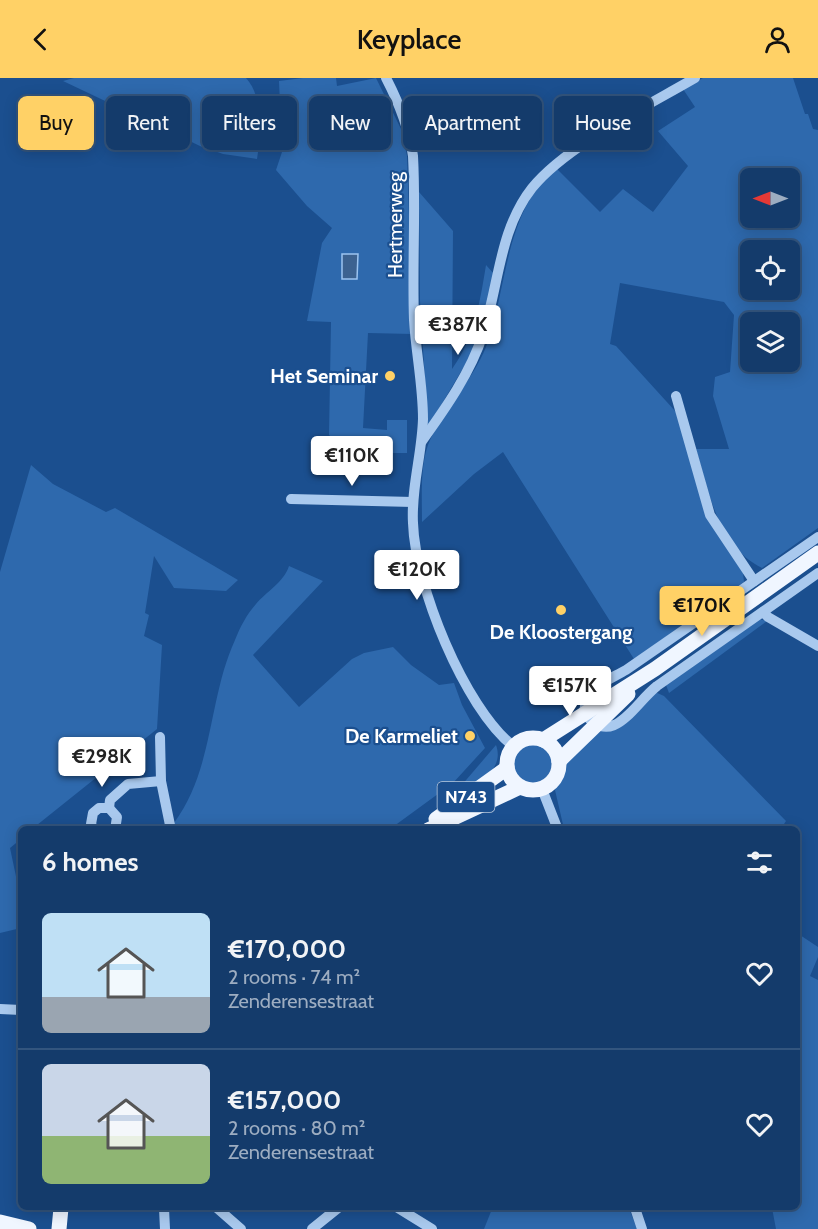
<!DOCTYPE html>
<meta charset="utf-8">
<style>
body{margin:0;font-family:Cabin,sans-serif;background:#214673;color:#f1f3f6;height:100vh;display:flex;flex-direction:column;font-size:22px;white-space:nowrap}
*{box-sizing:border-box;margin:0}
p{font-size:20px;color:#9dadc1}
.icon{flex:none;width:33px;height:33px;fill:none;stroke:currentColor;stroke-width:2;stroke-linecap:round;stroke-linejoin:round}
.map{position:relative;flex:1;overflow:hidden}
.panel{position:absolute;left:18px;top:748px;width:782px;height:384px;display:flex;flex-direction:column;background:#143b6b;border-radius:9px;box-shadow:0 3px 15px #0003,0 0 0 2px #33557e}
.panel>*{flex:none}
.guide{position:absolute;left:18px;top:18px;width:783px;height:54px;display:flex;gap:12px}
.needle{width:39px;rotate:270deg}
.tools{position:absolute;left:740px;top:90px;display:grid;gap:12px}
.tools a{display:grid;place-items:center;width:60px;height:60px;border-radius:9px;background:#143b6b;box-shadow:0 3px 15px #0003,0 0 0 2px #33557e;font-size:30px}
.price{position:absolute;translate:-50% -51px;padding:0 14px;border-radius:6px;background:#fff;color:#222;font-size:20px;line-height:39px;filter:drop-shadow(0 2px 3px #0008)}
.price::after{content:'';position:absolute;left:50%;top:36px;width:18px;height:14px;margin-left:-9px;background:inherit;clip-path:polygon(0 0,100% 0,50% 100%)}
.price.on{background:#ffd166;color:#111}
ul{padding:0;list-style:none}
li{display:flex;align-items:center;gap:18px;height:150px;padding:0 24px}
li+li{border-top:2px solid #33557e}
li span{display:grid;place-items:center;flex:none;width:168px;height:120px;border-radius:9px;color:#555}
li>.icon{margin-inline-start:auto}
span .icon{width:72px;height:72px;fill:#fffc;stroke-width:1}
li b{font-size:26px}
h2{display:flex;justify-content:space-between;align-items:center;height:72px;padding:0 24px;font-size:26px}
.pill{padding:0 21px;border-radius:9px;background:#143b6b;box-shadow:0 3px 15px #0003,0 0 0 2px #33557e;font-size:21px;line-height:54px}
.pill.on{background:#ffd166;color:#111}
header{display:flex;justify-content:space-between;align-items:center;height:78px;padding:0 24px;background:#ffd166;color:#111;font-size:27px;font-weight:600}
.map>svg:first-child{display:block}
.green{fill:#2e69ad;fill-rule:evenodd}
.water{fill:#3c6290;stroke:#9cc4f0;stroke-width:1.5}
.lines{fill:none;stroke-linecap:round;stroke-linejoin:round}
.minor{stroke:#a9c9ee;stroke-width:10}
.major{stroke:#f0f6ff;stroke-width:15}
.poi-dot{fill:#ffd166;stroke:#1b4f8f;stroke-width:2}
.labels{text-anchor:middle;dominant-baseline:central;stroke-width:4.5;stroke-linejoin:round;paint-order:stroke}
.shield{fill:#1b4f8f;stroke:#bbcadd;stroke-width:1.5}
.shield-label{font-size:18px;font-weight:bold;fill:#fff}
.street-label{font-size:20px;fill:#fff;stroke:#1b4f8f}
.poi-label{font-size:20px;font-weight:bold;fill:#fff;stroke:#1b4f8f;text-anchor:end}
</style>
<header><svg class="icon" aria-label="back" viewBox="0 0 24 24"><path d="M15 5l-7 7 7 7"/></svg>Keyplace<svg class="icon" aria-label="person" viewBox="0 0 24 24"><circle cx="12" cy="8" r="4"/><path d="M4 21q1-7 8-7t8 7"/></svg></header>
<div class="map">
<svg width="818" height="1151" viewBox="0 0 818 1151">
<rect width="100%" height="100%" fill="#1b4f8f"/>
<g class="green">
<path d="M74,0H246C264,20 261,56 257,81L223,76L200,68L63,3Z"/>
<path d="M303,0H336L337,8L376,0L402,53L407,78L413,256L368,255L363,350L387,352V342H407V375H348L329,357L331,244L307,243L322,165L332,150L307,128L276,92L282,74L279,3Z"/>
<path d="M703,0H793L805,36H808L813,51L818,52V450L762,490C718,468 709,415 696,371H729L713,318L715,299L730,294L734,237L724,224L620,205L610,266L616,268L676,334L707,437L743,495L744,504L634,581L503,374L474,396L422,444C422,421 420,389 428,367C442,332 472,304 486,269C508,209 504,134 556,90L600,134L623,111L653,134L688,88L658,53L695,29L683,11ZM750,100H789V140H750ZM750,172H789V212H750ZM750,244H789V284H750Z"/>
<path d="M419,114L453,153L452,291C474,261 480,224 486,187L494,196L478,265L428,349L420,223Z"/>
<path d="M31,387L53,406L106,434L115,430L238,502L226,513L174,510L154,478L145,535L149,537L144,558L162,567L157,651L32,751L21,752V761L10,770L21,822V850L0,855V494Z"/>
<path d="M289,488L323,503L253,577L299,629L352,581L364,575L393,569L411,587L439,607L454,605L462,627L485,670L453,705L390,751L177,752L174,745C214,691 208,621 235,562C240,549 247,536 256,526C266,514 284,504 289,488Z"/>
<path d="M759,541L767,543L669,615L666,607Z"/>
<path d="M655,614L664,618L786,743L780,752L564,751L555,712L566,680L601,653L622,648Z"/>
<circle cx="532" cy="685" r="20"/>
<path d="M496,667C505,692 478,704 461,716V708Z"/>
<path d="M797,855L818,869V879L810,898L818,902V1151H776L772,1130H796Z"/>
<path d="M509,1130H629L637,1151H484L492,1131Z"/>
</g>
<path class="water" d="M342,176H358L357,201H342Z"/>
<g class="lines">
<g class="minor">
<path d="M386,0C399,25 409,50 413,78C416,133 412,187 414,242C416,275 423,308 423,341C422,376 411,410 413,445C415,507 464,629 513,668"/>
<path d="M676,318L710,437L754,503"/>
<path d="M422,363C445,331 471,294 483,256C499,207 499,152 532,110C566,68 647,28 695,0"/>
<path d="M291,421L413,424"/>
<path d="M818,459L626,592C605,604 586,609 584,635C613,671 633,627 657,608L818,495"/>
<path d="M763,534L768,539L818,568"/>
<path d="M160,659L161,703L171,752"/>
<path d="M542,711L558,752"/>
<path d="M109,730L117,739L115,752"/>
<path d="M94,752L91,746L93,735L99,730H109L110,722L128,706L161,703"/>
<path d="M0,931L21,932"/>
<path d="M164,1130L165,1151"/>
<path d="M217,1130L241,1151"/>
<path d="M398,1130L432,1151"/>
<path d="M635,1130L642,1151"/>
<path d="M312,1151L338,1130"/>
</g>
<g class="major">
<circle cx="533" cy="686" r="26"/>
<path d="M543,662L655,591L818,475"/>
<path d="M559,683L628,616"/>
<path d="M436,741L507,690"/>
<path d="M428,752L520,709"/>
<path d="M0,1144L29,1151"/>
<path d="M59,1151L61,1130"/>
</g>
</g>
<g class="poi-dot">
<circle cx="390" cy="298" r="6"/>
<circle cx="561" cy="532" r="6"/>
<circle cx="470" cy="658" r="6"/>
</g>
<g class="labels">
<rect class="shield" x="437.5" y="704" width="57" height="30" rx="4.5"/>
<g class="shield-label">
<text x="466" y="719">N743</text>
</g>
<g class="street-label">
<text transform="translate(395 147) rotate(-90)">Hertmerweg</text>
</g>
<g class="poi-label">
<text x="378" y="298">Het Seminar</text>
<text x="561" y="554" text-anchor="middle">De Kloostergang</text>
<text x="458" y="658">De Karmeliet</text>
</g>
</g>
</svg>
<div class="tools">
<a><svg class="needle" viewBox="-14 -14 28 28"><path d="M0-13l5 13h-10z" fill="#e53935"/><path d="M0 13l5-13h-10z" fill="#9dadc1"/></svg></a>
<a><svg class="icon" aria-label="locate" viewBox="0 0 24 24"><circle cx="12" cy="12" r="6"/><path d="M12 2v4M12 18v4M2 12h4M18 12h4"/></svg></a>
<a><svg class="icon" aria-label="layers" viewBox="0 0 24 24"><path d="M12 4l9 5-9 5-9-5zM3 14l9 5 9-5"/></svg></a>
</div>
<b class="price" style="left:458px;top:278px">€387K</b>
<b class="price" style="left:352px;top:409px">€110K</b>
<b class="price" style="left:417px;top:523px">€120K</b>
<b class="price on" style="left:702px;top:559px">€170K</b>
<b class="price" style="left:570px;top:639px">€157K</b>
<b class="price" style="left:102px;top:710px">€298K</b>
<div class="guide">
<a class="pill on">Buy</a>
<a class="pill">Rent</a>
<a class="pill">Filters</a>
<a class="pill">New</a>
<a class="pill">Apartment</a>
<a class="pill">House</a>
</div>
<section class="panel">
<h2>6 homes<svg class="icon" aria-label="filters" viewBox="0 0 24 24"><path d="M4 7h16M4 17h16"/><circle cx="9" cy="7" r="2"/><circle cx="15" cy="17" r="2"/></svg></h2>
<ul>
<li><span style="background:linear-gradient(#bfe0f5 70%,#9aa5b1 0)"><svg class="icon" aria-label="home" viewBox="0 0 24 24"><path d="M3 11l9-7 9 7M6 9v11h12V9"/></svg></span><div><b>€170,000</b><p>2 rooms · 74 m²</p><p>Zenderensestraat</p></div><svg class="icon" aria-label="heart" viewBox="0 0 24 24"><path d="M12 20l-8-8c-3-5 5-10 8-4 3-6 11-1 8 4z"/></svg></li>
<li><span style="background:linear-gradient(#c9d6e8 60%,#8fb573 0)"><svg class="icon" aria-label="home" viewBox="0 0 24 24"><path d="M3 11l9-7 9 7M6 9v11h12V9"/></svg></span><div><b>€157,000</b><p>2 rooms · 80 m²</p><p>Zenderensestraat</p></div><svg class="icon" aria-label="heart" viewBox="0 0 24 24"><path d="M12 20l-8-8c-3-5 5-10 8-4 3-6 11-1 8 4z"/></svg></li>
</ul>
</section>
</div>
